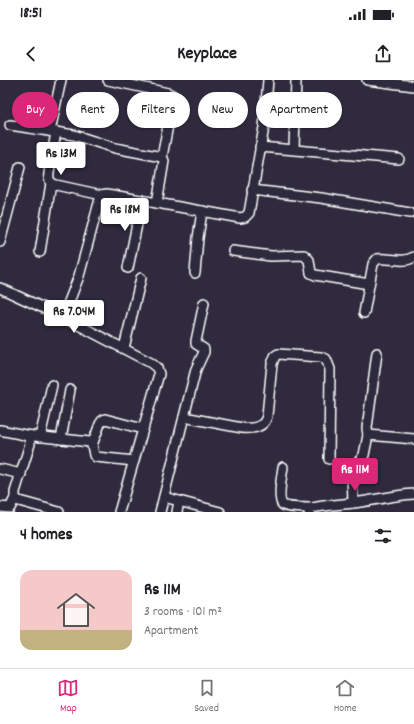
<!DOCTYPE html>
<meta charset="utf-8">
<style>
body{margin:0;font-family:Dekko,sans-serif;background:#f2f2f2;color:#202124;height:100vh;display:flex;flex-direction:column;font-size:15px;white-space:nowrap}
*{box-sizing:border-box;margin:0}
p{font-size:13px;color:#757577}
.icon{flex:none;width:22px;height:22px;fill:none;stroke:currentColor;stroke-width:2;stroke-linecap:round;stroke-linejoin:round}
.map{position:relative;height:432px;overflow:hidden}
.panel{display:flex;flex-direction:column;background:#fff;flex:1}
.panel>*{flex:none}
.banner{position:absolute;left:12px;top:12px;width:390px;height:36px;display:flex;gap:8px}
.price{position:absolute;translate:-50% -34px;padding:0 9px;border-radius:4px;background:#fff;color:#222;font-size:13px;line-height:26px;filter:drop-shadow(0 1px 2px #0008)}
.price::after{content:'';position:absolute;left:50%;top:24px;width:12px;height:9px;margin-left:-6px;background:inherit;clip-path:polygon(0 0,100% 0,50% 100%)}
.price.on{background:#db2777;color:#fff}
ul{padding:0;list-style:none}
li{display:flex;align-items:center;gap:12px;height:100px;padding:0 20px}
li span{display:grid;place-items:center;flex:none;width:112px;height:80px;border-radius:12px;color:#555}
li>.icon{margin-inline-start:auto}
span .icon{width:48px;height:48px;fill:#fffc;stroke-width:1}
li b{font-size:17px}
h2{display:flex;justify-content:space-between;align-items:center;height:48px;padding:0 20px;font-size:17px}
.chip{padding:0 14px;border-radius:18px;background:#fff;box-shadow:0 1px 3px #0004;font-size:14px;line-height:36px}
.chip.on{background:#db2777;color:#fff}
.status{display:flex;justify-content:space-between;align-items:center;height:28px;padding:0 20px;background:#fff;direction:ltr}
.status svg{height:11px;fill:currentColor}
header{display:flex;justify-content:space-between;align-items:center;height:52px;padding:0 20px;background:#fff;font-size:18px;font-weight:800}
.tabs{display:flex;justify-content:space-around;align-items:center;height:56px;border-top:1px solid #e0e0e0;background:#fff;font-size:11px;color:#757577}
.tabs a{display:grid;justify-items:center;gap:2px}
.tabs .on{color:#db2777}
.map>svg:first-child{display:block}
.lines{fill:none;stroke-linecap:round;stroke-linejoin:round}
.minor-casing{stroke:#fff;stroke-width:12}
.minor{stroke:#2f2a3d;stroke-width:9}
</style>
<div class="status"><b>18:51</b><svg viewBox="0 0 49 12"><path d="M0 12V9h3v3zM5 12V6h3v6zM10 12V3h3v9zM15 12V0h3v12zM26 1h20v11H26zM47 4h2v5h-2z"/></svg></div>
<header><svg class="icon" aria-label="back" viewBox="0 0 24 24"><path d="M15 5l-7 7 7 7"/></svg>Keyplace<svg class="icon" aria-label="share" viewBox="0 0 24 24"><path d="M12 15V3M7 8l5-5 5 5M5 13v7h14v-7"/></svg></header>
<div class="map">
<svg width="414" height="432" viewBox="0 0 414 432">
<rect width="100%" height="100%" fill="#2f2a3d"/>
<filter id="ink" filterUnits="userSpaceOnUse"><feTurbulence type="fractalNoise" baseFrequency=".025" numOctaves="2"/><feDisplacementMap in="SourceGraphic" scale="8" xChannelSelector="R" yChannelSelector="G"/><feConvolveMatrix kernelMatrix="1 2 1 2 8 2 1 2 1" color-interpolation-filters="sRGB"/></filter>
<g filter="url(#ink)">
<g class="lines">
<defs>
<g id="minor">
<path d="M108,0L168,13L172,15L173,19L162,77"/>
<path d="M367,0L414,6"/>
<path d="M10,45L74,55L115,68L162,77L164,81L157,123"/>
<path d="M50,51L61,0"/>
<path d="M56,52L49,93C48,100 50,103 56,105L102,115"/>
<path d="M260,67L399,79"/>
<path d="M294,69L296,0"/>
<path d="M252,110L321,118L410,133"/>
<path d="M0,162L20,87"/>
<path d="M233,171L271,176L304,175L309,180L311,193L315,195L369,204"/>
<path d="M40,172L51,103"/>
<path d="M128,188L142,120"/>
<path d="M195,193L198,158L202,131"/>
<path d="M0,208L63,237L151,283L157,288L159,294L119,432"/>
<path d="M364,233L373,184L377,179C389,177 402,184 414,177"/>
<path d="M63,237L79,196L100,119L102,115L107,114L240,138L245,137L249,133L264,47L268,0"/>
<path d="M124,268L141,198"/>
<path d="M184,337L242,348C253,349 264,348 267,336L272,284L275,276L278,274L321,277L326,279L330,289L329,379"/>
<path d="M0,350L25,355L29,358L30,364L15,412V418L19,421L59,432"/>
<path d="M25,355L90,362L92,365L94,375L96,377L134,381"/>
<path d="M368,355L414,359"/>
<path d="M40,357L52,305"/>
<path d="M61,359L70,310"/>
<path d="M92,365L100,344L102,341L105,339L143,349"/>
<path d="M283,387C282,395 277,420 283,425C288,428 305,428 312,428"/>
<path d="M0,389L21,394"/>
<path d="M164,417L220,432"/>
<path d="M353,423L352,394L355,386L364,375L368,355L367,348L377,273"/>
<path d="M0,427L10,428L15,418"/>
<path d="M160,432L196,289L204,272V269L196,264V261L204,223"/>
<path d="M177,432L179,421"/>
<path d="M309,432L312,428C325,425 339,425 352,423C373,421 393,415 414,414"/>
</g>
</defs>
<use href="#minor" class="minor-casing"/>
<use href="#minor" class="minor"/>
</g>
</g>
</svg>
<b class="price" style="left:61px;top:96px">Rs 13M</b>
<b class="price" style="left:125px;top:152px">Rs 18M</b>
<b class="price" style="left:74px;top:254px">Rs 7.04M</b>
<b class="price on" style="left:355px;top:412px">Rs 11M</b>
<div class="banner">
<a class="chip on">Buy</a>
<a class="chip">Rent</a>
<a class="chip">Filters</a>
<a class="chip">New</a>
<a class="chip">Apartment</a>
</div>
</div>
<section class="panel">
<h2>4 homes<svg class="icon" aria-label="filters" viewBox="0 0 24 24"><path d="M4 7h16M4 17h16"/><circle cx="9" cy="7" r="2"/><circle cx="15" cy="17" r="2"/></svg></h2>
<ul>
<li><span style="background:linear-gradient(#f6c9c9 75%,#c2b280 0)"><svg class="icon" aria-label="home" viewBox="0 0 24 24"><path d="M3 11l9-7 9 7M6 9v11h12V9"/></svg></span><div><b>Rs 11M</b><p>3 rooms · 101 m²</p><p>Apartment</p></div></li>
</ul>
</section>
<nav class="tabs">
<a class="on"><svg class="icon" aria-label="map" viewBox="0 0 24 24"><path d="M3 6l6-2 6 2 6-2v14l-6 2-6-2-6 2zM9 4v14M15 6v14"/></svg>Map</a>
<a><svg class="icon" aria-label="saved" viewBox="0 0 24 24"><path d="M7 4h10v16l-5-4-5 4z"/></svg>Saved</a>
<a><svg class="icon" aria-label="home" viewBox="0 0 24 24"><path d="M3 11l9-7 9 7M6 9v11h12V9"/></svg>Home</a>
</nav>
